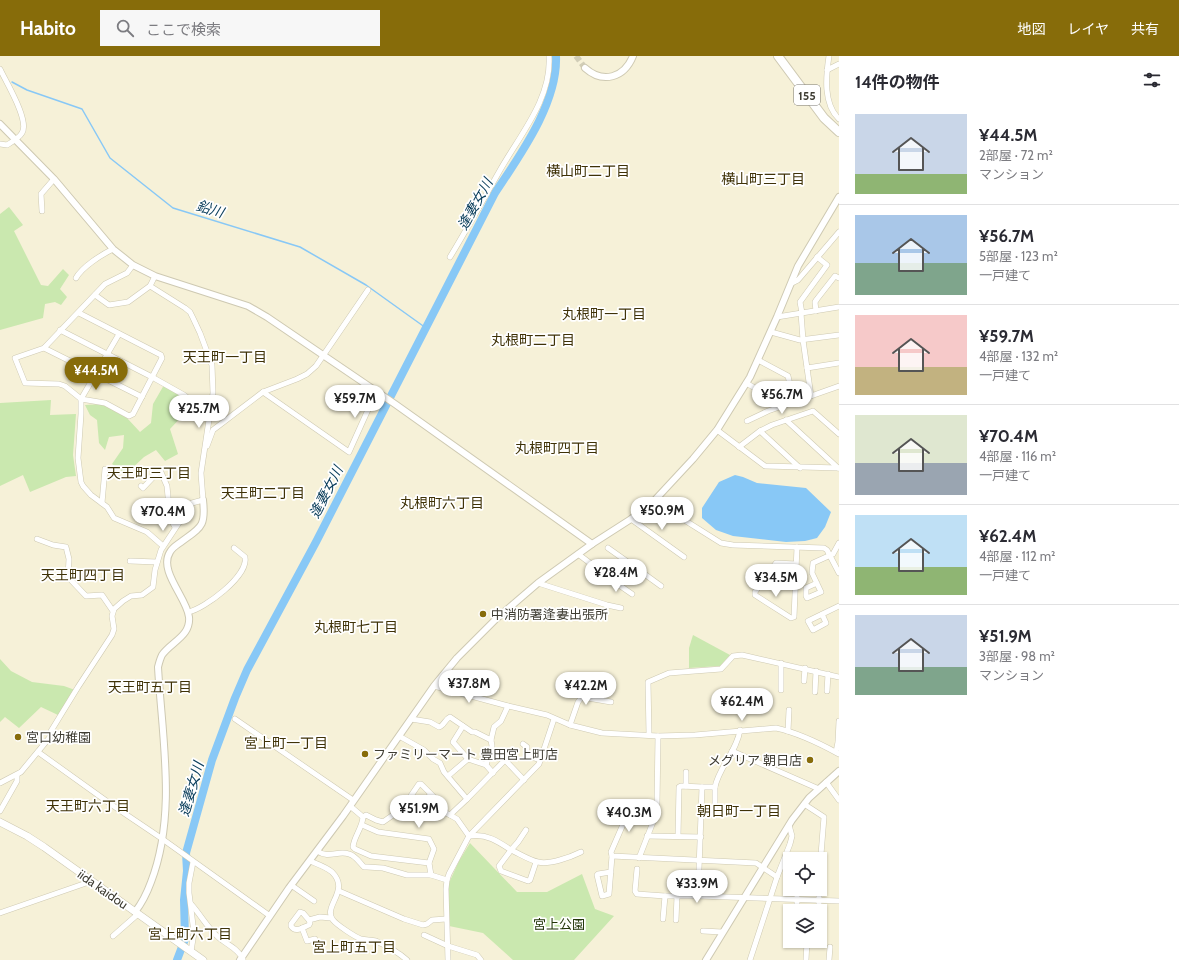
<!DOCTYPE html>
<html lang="ja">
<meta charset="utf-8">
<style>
body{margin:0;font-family:Cabin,"Noto Sans JP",sans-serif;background:#f7f7f7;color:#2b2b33;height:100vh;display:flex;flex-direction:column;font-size:15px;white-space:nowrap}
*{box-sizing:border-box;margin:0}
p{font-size:13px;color:#7c7c81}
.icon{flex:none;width:22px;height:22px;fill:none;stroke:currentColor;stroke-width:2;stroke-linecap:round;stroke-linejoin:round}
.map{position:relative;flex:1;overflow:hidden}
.drawer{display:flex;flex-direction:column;background:#fff;width:340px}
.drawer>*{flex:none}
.fabs{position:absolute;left:783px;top:796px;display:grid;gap:8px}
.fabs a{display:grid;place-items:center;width:44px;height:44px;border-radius:0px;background:#fff;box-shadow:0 1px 3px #0004;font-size:20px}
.price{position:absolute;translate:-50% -34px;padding:0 9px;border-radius:14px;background:#fff;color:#222;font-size:13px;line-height:26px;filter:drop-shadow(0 1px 2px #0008)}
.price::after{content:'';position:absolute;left:50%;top:24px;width:12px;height:9px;margin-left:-6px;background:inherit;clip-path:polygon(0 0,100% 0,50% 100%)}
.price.active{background:#876c0a;color:#fff}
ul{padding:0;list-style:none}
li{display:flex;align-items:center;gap:12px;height:100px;padding:0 16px}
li+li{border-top:1px solid #e1e1e2}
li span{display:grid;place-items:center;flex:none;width:112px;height:80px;border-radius:0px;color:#555}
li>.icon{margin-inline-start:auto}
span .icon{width:48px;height:48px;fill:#fffc;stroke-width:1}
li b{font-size:17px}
h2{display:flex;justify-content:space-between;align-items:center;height:48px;padding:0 16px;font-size:17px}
header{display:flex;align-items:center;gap:24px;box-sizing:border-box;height:56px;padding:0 20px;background:#876c0a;color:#fff}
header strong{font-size:19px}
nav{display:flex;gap:22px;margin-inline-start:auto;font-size:14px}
.search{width:280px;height:36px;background:#f7f7f7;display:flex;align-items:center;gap:10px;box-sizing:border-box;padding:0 14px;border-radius:0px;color:#7c7c81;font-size:15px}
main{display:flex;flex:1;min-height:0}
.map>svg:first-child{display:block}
.green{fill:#cae8af}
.water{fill:#88c8f6}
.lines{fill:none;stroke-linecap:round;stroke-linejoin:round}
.stream{stroke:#88c8f6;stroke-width:1.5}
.river{stroke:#88c8f6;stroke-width:8}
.tertiary-tunnel{stroke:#d1cdb7;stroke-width:6;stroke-dasharray:6 3;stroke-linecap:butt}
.minor-casing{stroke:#cec9b2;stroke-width:6}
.tertiary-casing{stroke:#cec9b2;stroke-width:8}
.secondary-casing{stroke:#cec9b2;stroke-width:8}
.trunk-casing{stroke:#cec9b2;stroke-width:10}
.minor{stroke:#fff;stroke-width:5}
.tertiary{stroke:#fff;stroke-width:6}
.secondary{stroke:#fff;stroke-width:7}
.trunk{stroke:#fff;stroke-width:8}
.poi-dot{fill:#876c0a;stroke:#fff;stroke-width:1.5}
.labels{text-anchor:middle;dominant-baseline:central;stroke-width:3.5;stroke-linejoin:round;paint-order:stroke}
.shield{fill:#fff;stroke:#797770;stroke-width:1}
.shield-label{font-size:12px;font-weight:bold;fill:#3f3d33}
.poi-label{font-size:13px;fill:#3f3d33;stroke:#fff;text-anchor:start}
.street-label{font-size:13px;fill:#3f3d33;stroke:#fff}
.park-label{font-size:13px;fill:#213507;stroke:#fff}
.neighbourhood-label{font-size:14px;fill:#3f3207;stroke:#fff}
.water-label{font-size:14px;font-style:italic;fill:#083c5a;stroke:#fff}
</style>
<header>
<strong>Habito</strong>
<div class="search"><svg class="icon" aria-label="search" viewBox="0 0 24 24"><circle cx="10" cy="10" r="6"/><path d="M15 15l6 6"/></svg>ここで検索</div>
<nav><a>地図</a><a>レイヤ</a><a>共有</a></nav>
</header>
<main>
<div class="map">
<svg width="839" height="904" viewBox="0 0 839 904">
<rect width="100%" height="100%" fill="#f6f1d8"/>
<g class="green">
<path d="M9,151L23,169L14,175L41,229L48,230L63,213L69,219L60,233L67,241L61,249L55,246L45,248L43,262L0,274V158Z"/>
<path d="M164,329L184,340L196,352L184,358L170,373L178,398L165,405L156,394L144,401L126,418L112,408L123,392L124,379L109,381L105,394L99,387L97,364L90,359L85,349L102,348L127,362L140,376L151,367L153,348Z"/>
<path d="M51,344L50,359L76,358L73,399L76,420L66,421L30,436L23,419L0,430V347Z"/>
<path d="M693,579L730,599L720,610L689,612V592Z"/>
<path d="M0,603L11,615L32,626L64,630L75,634L58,659L41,651L19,672L5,661L0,666Z"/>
<path d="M470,787L517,836H547L582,818L595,853L614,860L574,904H513L483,877L449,870L448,829L459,805Z"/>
</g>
<path class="water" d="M735,419L743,421L757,427L806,432L831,456L825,471L817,482L805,485L786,486L733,480L716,474L702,462V452L719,426Z"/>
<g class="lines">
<path class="stream" d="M12,26L27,34L82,53L110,102L173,152L300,191L366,229L426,272"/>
<path class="river" d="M177,904L185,883L184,844L187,815L186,797L212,704L235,642L247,614L316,486L495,137C520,99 558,47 556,0"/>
<path class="tertiary-tunnel" d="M576,0L585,12"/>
<defs>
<g id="minor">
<path d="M829,0C826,20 823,48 839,63"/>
<path d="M0,13C6,26 30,65 22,77C19,82 12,86 7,89L0,88"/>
<path d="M827,14L839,8"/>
<path d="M42,155L41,138L54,123"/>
<path d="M450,201C467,173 483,144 499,116C519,80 552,43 549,0"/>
<path d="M76,222C82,211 101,199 113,193"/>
<path d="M792,227L798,224L839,176"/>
<path d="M95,239L109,249L128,246L150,230"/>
<path d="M816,255L815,246L817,243L835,220L839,222"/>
<path d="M79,257L161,299L162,302L133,358L129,360L105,347L81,343L65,330L59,328L25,327L15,302L44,292L105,228L127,217L133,209"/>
<path d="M801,257L803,284L811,340L839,330"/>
<path d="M802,257L800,246L827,209L817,201"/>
<path d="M777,261L839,251"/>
<path d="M60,274L152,321L184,339L200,352L210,353"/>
<path d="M771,276L800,284L839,279"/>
<path d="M119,278L81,343V358L78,402L81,426L83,430L91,439L107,451L114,462L147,476L163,490"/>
<path d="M44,292L142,341"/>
<path d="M758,304L788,320L794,346"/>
<path d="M807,312L839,307"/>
<path d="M746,327L764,337"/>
<path d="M263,336L349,396L376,336"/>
<path d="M786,364L838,412"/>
<path d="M747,365L768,355L811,340"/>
<path d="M717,374L765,410L839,412"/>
<path d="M760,375L800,412"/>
<path d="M207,390L213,374L263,336L297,323L307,318L316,310L368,234"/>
<path d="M739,391L760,375L772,369L813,355L839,378"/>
<path d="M141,430L143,432L160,414L167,430L170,462L175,471"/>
<path d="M654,445L721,487L733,489L824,492L827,494L839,517"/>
<path d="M102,447L105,413"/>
<path d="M631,463L684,501"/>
<path d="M37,483L53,489L66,491L69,503L68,521L86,540L102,539L113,555"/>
<path d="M608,492L632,509"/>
<path d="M578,498L619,529L632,509L661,530"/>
<path d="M130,505L157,506"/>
<path d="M796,508L776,507L755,536V539L791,562L794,561L797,491"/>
<path d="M764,525L795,526"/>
<path d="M538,527L607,549L621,552"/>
<path d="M817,527L806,532V540L807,542L821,536L812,517L813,507L833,498L839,487"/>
<path d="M619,529L632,538"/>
<path d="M188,556C204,553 249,520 245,501L234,492"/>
<path d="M822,558L826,567L813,574L808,565L839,550"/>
<path d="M804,625L805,612"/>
<path d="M434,630L508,650L547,659L570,669L602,677L658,680L695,679L776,672C799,677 819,687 839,698"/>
<path d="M781,634V607"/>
<path d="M827,635L828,618"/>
<path d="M815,636L816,615"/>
<path d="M235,663L353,744"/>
<path d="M411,663L430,666L439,671C444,670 445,663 450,661L472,676H475L491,684L494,671L501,665L508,650"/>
<path d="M570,669L578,646L582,641L611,646"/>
<path d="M463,670L453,686L468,703"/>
<path d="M740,674C737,695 719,711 715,731H702L698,840L839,845"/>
<path d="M788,675L789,654"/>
<path d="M649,678L648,626L669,617L721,613L733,600L742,599L839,621"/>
<path d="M399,680L424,694L433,703L440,707L444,716L467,743L450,759L457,763L469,780"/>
<path d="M523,688L527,691L526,699L540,704"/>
<path d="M732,695L819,733"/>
<path d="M38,696L112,749L161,782L270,860"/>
<path d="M836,696L838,686L839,665"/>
<path d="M486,709L492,690L491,684"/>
<path d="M448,720L468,703L486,709L493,717"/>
<path d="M826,726L839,744"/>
<path d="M0,727L21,716L50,681L51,675L78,631L112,579L114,573L112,560L114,553L123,545L131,540L142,539L153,531L155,514L161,494L192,447L203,444L201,417L213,337L212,309L200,277L193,262L190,256L185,252L150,230L155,220"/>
<path d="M686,730V716"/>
<path d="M431,738L422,748L411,752L407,750L406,747L419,728H421L440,747L441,757H446L450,759"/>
<path d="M467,743L505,704L524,724"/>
<path d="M804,748L824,761L820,811"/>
<path d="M350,750L363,761C362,773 354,780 353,791L355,793L371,800L429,807"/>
<path d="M715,753V731"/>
<path d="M0,755L17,725V719"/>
<path d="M363,761L366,759L376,764L383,766L393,759L400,758L417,760L441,757"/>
<path d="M655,761L631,750L611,796L612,800L756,807L777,821"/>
<path d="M362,769L378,776L429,783L434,793L429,807L431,819"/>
<path d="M526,774L518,786L511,794C520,798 529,804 538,806C549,809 571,801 581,796"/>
<path d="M470,780C486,777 499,786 511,794L499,810L501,815L528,825L530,824L536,806"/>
<path d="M647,780L701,781"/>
<path d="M678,780L679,731L681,730L702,731"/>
<path d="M317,795C329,803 338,794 349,798C355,799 360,807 364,811H367L383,812L407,819H431L447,824"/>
<path d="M639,802L655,761L657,748L658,680"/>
<path d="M310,805C317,808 326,811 332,816C351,835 322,850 333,864C337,869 355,881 361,883C366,884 371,884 376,885C387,890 398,896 407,904"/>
<path d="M637,813L635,835L637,838L665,840"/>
<path d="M611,816L598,818L597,819L602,840L609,838L612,800"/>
<path d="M291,829L314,845"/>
<path d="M797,833V855"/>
<path d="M339,835L404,863L423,869L427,868L432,864L446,863"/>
<path d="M191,848C200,858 207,871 217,880C225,888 238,892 243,903"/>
<path d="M819,855V833"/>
<path d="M0,857L92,825"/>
<path d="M663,863L665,840H677L678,828"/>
<path d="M309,864L310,867L309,869C302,872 295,877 291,870V868L300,856L303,857L309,864L320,861L331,862"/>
<path d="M676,864L677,840H698"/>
<path d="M302,872L307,885L315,883"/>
<path d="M703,875L722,876"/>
<path d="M424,879L448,890L477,899L481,904"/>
<path d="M113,880L138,858"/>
<path d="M191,895L194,877L189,837V827L193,806"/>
<path d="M448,904L446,833L447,824L449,818L469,780L539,708L554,663"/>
<path d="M750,904L777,821L790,788L792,780L789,769"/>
<path d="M806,904L807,885"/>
<path d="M829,904L830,891"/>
</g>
<g id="tertiary">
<path d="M585,12C603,28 624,22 633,0"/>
<path d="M0,68L54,123L113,193L133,209L155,220L248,250L267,261L395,348L592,488"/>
<path d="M135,856C142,847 147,837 151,826C177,758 162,682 158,611C159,607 160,603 162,599C171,586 191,580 189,561C187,542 158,515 170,496C173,491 177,489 181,486C201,471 206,471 203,444"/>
<path d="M240,904L289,832L343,760L434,630L457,602L496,563L538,527L592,488L631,463L654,445L693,403L717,374L750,321L777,261L798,210L839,141"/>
<path d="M706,904L792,764L809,742L839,715"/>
</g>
<path id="secondary" d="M0,766L27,780L44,791L203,904"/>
<path id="trunk" d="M778,0L824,62L839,76"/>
</defs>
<use href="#minor" class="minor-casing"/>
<use href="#tertiary" class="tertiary-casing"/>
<use href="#secondary" class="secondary-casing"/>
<use href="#trunk" class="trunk-casing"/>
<use href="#minor" class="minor"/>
<use href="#tertiary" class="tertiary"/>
<use href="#secondary" class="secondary"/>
<use href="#trunk" class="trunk"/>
</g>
<g class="poi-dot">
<circle cx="483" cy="558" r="4"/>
<circle cx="18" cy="681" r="4"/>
<circle cx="365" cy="698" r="4"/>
<circle cx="810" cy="704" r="4"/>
</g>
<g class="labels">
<rect class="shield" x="794" y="29" width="26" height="20" rx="3"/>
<g class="shield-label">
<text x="807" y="39">155</text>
</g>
<g class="poi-label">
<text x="491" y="558">中消防署逢妻出張所</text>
<text x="26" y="681">宮口幼稚園</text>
<text x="373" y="698">ファミリーマート 豊田宮上町店</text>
<text x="802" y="704" text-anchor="end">メグリア 朝日店</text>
</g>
<g class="street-label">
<text transform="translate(103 833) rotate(35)">iida kaidou</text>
</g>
<g class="park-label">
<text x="559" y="868">宮上公園</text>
</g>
<g class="neighbourhood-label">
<text x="588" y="115">横山町二丁目</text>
<text x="763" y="123">横山町三丁目</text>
<text x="604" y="258">丸根町一丁目</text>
<text x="533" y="284">丸根町二丁目</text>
<text x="225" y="301">天王町一丁目</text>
<text x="557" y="392">丸根町四丁目</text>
<text x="149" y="417">天王町三丁目</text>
<text x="263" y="437">天王町二丁目</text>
<text x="442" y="447">丸根町六丁目</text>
<text x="83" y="519">天王町四丁目</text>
<text x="356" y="571">丸根町七丁目</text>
<text x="150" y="631">天王町五丁目</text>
<text x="286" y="687">宮上町一丁目</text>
<text x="88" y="750">天王町六丁目</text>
<text x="739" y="755">朝日町一丁目</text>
<text x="190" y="878">宮上町六丁目</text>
<text x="354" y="891">宮上町五丁目</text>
</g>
<g class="water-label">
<text transform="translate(475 148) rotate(-61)">逢妻女川</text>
<text transform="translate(210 153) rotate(17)">鉛川</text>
<text transform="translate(326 436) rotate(-63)">逢妻女川</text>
<text transform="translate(191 733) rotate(-74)">逢妻女川</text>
</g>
</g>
</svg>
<div class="fabs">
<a><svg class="icon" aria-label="locate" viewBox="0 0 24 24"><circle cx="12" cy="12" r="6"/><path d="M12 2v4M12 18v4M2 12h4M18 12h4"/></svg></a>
<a><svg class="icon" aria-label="layers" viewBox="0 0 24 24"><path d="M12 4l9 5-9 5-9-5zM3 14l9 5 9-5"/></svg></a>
</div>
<b class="price active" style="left:96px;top:335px">¥44.5M</b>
<b class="price" style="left:782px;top:359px">¥56.7M</b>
<b class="price" style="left:355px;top:363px">¥59.7M</b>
<b class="price" style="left:199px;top:373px">¥25.7M</b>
<b class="price" style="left:662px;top:475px">¥50.9M</b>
<b class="price" style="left:163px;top:476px">¥70.4M</b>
<b class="price" style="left:616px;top:537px">¥28.4M</b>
<b class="price" style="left:776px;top:542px">¥34.5M</b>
<b class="price" style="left:469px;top:648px">¥37.8M</b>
<b class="price" style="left:586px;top:650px">¥42.2M</b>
<b class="price" style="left:742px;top:666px">¥62.4M</b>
<b class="price" style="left:419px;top:773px">¥51.9M</b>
<b class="price" style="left:629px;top:777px">¥40.3M</b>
<b class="price" style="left:697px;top:848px">¥33.9M</b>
</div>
<section class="drawer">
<h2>14件の物件<svg class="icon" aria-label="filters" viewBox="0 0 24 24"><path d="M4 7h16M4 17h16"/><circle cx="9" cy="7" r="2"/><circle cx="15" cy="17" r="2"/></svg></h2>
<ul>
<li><span style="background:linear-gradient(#c9d6e8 75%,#8fb573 0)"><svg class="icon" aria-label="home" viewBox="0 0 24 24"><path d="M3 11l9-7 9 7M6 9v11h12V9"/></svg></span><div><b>¥44.5M</b><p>2部屋 · 72 m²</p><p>マンション</p></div></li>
<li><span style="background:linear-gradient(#a9c7e8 60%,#7fa58c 0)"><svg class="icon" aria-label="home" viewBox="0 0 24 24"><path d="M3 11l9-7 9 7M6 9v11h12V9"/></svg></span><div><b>¥56.7M</b><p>5部屋 · 123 m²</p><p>一戸建て</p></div></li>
<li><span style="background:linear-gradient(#f6c9c9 65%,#c2b280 0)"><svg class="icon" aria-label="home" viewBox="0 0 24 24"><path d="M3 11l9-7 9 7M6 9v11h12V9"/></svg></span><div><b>¥59.7M</b><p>4部屋 · 132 m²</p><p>一戸建て</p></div></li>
<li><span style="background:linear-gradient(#dfe7d0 60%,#9aa5b1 0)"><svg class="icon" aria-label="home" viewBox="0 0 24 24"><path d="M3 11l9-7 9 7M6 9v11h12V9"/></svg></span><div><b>¥70.4M</b><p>4部屋 · 116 m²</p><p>一戸建て</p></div></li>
<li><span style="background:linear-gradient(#bfe0f5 65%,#8fb573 0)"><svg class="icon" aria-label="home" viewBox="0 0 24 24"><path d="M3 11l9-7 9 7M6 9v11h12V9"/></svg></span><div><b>¥62.4M</b><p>4部屋 · 112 m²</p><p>一戸建て</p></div></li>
<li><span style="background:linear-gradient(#c9d6e8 65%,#7fa58c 0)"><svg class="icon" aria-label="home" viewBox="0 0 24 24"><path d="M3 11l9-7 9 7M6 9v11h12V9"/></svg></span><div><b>¥51.9M</b><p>3部屋 · 98 m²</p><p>マンション</p></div></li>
</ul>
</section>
</main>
